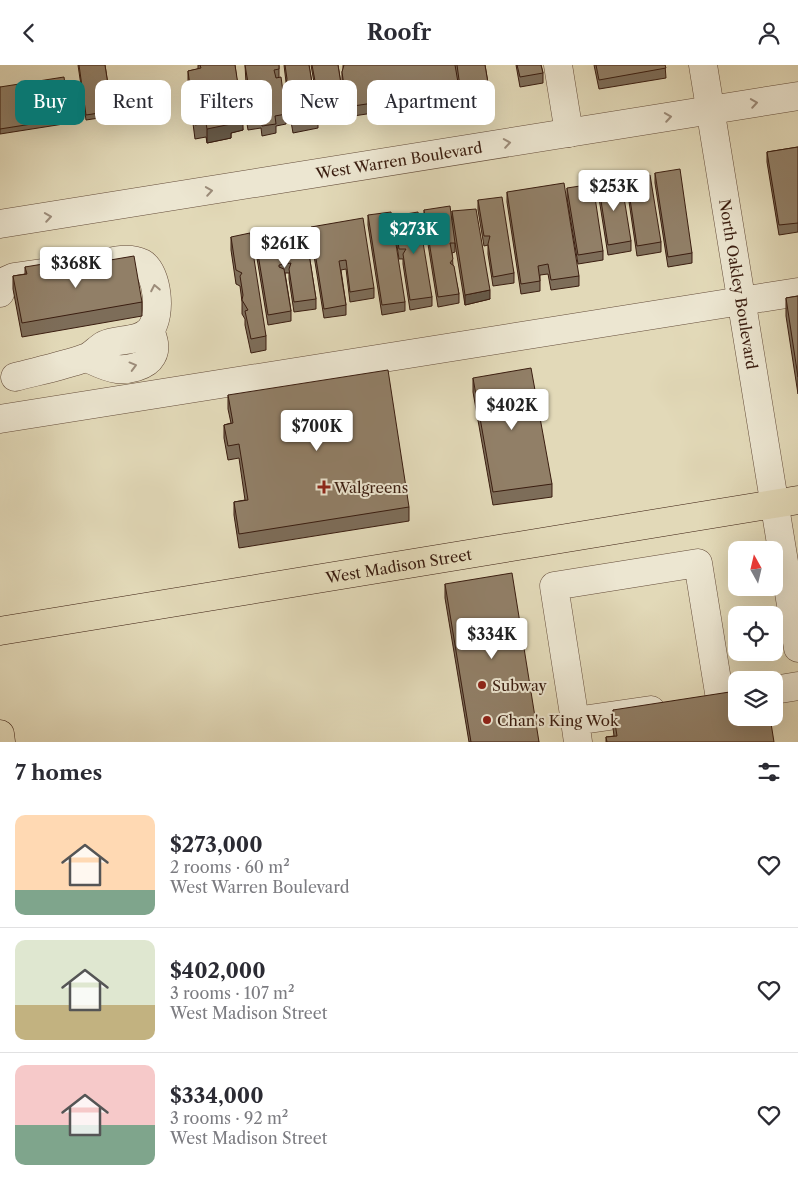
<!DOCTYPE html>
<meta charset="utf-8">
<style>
body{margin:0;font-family:"Libre Caslon Text",serif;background:#f2f2f3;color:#2b2b33;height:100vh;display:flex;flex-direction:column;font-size:19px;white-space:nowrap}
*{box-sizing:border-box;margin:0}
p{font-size:16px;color:#7c7c81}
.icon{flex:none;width:28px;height:28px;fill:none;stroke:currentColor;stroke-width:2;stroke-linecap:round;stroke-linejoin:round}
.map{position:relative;height:677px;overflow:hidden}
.side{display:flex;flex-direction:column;background:#fff;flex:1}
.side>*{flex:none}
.hud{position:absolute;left:15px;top:15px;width:500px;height:45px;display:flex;gap:10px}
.needle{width:32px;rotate:352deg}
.controls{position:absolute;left:728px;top:476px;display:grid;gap:10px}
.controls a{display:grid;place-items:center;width:55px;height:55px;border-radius:10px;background:#fff;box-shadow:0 5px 20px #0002;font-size:25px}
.price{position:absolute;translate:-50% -42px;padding:0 11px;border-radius:5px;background:#fff;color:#222;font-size:16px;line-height:32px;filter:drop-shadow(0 1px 2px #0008)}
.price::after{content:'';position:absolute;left:50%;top:30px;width:15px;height:11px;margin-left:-8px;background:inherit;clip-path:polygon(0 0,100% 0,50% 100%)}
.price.current{background:#0f766e;color:#fff}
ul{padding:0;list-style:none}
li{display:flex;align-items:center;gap:15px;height:125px;padding:0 15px}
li+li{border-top:1px solid #e1e1e2}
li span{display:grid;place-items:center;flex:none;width:140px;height:100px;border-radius:10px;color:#555}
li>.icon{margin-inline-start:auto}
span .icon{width:60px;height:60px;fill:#fffc;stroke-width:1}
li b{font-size:21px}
h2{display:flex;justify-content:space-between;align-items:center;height:60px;padding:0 15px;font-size:21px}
.pill{padding:0 18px;border-radius:10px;background:#fff;box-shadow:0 5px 20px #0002;font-size:18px;line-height:45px}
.pill.current{background:#0f766e;color:#fff}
header{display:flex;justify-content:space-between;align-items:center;height:65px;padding:0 15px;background:#fff;font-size:22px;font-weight:700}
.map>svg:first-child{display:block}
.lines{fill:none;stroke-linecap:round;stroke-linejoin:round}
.minor-casing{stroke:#644c3a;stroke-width:29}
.major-casing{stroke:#3a1d10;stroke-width:29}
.minor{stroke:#ece6d1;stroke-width:28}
.major{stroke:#e2d9b8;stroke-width:28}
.wall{fill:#7d6d59;stroke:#3a1d10}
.shaded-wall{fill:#665948;stroke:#3a1d10}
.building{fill:#917f67;stroke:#3a1d10}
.oneway{stroke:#9c8c7a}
.poi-dot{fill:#8f2418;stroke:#ece6d1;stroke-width:2}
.labels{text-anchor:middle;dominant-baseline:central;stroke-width:4;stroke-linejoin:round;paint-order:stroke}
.street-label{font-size:15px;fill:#3a1d10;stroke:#ece6d1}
.poi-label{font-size:15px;fill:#3a1d10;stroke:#ece6d1;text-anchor:start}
</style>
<header><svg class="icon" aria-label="back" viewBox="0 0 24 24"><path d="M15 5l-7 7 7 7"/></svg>Roofr<svg class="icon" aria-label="person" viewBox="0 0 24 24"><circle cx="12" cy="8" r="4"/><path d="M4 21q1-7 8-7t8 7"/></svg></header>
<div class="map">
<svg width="798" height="677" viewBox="0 0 798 677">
<rect width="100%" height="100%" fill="#e2d9b8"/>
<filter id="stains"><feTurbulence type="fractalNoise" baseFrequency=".004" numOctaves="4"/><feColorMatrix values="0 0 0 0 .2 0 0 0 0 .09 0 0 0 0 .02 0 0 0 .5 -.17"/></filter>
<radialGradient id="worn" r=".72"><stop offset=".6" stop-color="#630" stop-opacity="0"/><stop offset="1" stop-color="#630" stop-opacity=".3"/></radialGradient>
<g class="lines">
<defs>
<g id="minor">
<path d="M558,0L569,68"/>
<path id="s1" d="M703,0L798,583"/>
<path id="s2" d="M0,159L798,31"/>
<path d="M0,228L5,216L14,212L49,207"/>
<path d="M87,293C96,297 107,303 117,304C127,305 146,302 152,291C157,283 153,273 150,265"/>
<path d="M15,312C38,306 63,301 85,293C92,291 97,284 104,280C118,273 138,278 150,265C162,251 158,207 142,198C128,191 111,197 97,199"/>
<path d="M0,354L798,227"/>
<path d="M774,625L798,621"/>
<path d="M575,656L554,521L698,498L720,634"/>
<path d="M578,677L575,656L651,645"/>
</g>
<g id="major">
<path id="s3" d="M0,566L798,435"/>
<path d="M0,669L1,677"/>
</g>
</defs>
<use href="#minor" class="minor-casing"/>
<use href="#major" class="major-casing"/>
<use href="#minor" class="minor"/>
<use href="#major" class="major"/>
</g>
<g class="wall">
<path d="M78,0H105L112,46V51L86,55Z"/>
<path d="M198,0H235L243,65L231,68V73L207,78L206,72L195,74L188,20V6L198,4Z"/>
<path d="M245,0H279V13L286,49V59L276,61V68L262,71L261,63L248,65L242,28V19L246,18Z"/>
<path d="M284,0H309L318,54V63L293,68L286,28V17Z"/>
<path d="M311,0H338L345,44V54L321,58Z"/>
<path d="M343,0H485L488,18V28L476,29L474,34L466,36L460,32V29V39L445,40V35L405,42L402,47L380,52L373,48L347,52L342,17V7L343,4Z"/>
<path d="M516,0H541L543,8V18L520,22Z"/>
<path d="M594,0H665L666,13L599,24Z"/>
<path d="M0,22L70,53V58L0,69Z"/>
<path d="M798,82V167L779,170L767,97V87Z"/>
<path d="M655,108L692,188V198L668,202L655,118Z"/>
<path d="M627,114L661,177V187L637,191L627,123Z"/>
<path d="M598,117L631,176V186L608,190L598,127Z"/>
<path d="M567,123L603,186V195L578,199L567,133Z"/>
<path d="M507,127L579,211V221L551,225L548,209L540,210V226L521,229L507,137Z"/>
<path d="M478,135L514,208V218L493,221L488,189V180L484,181L478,145Z"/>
<path d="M424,145L452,155V146L490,234L465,240L455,178V187L452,188L453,200L459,229V238L438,242L424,154Z"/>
<path d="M368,150L405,237V246L382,250L368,160Z"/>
<path d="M394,151L432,232V241L410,245L403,199V194H399L394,161Z"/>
<path d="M311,162L374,223V233L350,237L346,204L341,205L346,240V250L324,253L311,172Z"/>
<path d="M305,163L316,234V244L294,247L289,214V208H285L291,246V256L268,260L255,181V171Z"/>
<path d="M231,172L266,271V285L251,288L245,260V254L242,249V237L240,221L236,219L231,185Z"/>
<path d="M25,202L51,205L142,237V251L22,272L13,224V211L25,209Z"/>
<path d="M798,231V329L786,251V233Z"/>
<path d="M473,313L552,419V432L493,440L473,327Z"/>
<path d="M228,330L409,442V456L239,483L234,450V437L245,435L239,393L228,395L224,373V360L231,358L228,344Z"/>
<path d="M445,519L539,677H469L445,533Z"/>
<path d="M613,645L774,677H606V672L614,671L613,663Z"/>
</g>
<g class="shaded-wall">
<path d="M476,19V29L474,34L466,36V27Z"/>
<path d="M405,33V42L402,47L380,52V42Z"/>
<path d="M243,52V65L231,68V73L207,78V64L230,55Z"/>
<path d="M490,225V234L465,240V230Z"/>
</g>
<g class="building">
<path d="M79,0H105L112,46L86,50Z"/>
<path d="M200,0H235L243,52L230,55L231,59L207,64L206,58L195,60L188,6L201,3Z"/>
<path d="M245,0H279V4L274,5L276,13L281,12L286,49L275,51L276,59L262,61L261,54L248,55L242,19L248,18Z"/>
<path d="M285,0H309L318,54L293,58L286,18L287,14Z"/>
<path d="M312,0H338L345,44L321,48Z"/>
<path d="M344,0H455L460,29L445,30V26L405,33L402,37L380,42L373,38L347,42L342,7Z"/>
<path d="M457,0H485L488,18L476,19L474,24L466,27L460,22Z"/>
<path d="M517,0H541L543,8L520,12Z"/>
<path d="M596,0H665L666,3L599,15Z"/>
<path d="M64,12L70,53L0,64V22Z"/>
<path d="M798,82V158L779,160L767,87Z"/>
<path d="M680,104L692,188L668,192L655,108Z"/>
<path d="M650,110L661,177L637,181L627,114Z"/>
<path d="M621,114L631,176L608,180L598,117Z"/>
<path d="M564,118L579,211L551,215L548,199L538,201L540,216L521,219L507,127Z"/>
<path d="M593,119L603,186L578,190L567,123Z"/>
<path d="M502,132L514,208L493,212L488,179L490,171H484L478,135Z"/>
<path d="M450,141L455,178H450L453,194L450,198L454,201L459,229L438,232L424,145Z"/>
<path d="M476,144L490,225L465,230L452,146Z"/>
<path d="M391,147L405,237L382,240L368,150Z"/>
<path d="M418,147L432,232L410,235L403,189L406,184H399L394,151Z"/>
<path d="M363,153L374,223L350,227L346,195L339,196L346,240L324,244L311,162Z"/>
<path d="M305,163L316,234L294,237L289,204L291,198L279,200V202L284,204L291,246L268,250L255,171Z"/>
<path d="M250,168L266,271L251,274L245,246L248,245L242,235L243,230L240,211L242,208L236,205L231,172Z"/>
<path d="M134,191L142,237L22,258L13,211L27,209L25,202L49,198L51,205Z"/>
<path d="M798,231V312L786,233Z"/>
<path d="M531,303L552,419L493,427L473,313Z"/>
<path d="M388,305L409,442L239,469L234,437L248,435L239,379L228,381L224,360L233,358L228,330Z"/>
<path d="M512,508L539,677H471L445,519Z"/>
<path d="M736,626V652H770L774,677H607L606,672L617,671L613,645Z"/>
</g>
<defs><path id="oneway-chevron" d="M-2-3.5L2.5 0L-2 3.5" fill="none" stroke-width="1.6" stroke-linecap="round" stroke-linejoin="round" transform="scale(1.25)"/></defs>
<g class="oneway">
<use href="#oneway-chevron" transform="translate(754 38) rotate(-9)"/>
<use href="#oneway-chevron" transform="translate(668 52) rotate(-9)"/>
<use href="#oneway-chevron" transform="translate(507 78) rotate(-9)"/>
<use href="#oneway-chevron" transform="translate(209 126) rotate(-9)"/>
<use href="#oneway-chevron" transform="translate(48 152) rotate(-9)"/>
<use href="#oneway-chevron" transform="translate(155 223) rotate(-101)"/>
<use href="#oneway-chevron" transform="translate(133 301) rotate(-15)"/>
</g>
<g class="poi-dot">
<path d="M321.5 414.5h5v5h5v5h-5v5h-5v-5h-5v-5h5z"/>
<circle cx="482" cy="620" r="5"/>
<circle cx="487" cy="655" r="5"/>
</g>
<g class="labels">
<g class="street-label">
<text stroke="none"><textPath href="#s2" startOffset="404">West Warren Boulevard</textPath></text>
<text stroke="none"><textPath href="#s1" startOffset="222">North Oakley Boulevard</textPath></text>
<text stroke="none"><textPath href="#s3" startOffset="404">West Madison Street</textPath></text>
</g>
<g class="poi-label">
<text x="334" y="422">Walgreens</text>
<text x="492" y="620">Subway</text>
<text x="497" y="655">Chan's King Wok</text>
</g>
</g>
<rect width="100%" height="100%" filter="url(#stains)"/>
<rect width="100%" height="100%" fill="url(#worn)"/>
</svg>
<div class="controls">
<a><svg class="needle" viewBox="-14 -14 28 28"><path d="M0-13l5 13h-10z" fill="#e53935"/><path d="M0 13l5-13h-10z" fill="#7c7c81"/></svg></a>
<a><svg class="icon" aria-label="locate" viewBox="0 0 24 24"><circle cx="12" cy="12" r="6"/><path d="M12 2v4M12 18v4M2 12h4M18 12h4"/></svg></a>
<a><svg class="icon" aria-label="layers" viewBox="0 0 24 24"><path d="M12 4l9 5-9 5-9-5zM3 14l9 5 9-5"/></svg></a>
</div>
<b class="price" style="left:614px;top:147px">$253K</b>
<b class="price current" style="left:414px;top:190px">$273K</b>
<b class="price" style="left:285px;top:204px">$261K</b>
<b class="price" style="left:76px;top:224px">$368K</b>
<b class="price" style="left:512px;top:366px">$402K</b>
<b class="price" style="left:317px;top:387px">$700K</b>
<b class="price" style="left:492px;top:595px">$334K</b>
<div class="hud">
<a class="pill current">Buy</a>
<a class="pill">Rent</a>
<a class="pill">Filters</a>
<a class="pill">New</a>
<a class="pill">Apartment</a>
</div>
</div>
<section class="side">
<h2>7 homes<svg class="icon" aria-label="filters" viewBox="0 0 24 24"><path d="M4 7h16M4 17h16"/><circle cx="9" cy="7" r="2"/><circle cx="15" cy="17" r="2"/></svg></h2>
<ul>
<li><span style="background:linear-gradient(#ffd9b3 75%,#7fa58c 0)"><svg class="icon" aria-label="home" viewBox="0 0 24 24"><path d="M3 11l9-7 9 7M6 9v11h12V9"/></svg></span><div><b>$273,000</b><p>2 rooms · 60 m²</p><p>West Warren Boulevard</p></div><svg class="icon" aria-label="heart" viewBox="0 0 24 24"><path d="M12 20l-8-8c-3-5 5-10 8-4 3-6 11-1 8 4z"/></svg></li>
<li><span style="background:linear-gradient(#dfe7d0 65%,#c2b280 0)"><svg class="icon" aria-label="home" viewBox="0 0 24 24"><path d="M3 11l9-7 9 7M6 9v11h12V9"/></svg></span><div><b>$402,000</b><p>3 rooms · 107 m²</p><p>West Madison Street</p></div><svg class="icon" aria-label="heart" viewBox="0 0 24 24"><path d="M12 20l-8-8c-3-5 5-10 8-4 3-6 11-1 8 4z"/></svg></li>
<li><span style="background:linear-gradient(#f6c9c9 60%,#7fa58c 0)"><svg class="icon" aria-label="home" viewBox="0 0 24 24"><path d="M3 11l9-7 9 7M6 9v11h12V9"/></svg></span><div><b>$334,000</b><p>3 rooms · 92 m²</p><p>West Madison Street</p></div><svg class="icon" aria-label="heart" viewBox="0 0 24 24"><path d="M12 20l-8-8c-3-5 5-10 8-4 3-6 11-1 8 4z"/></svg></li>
</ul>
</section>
